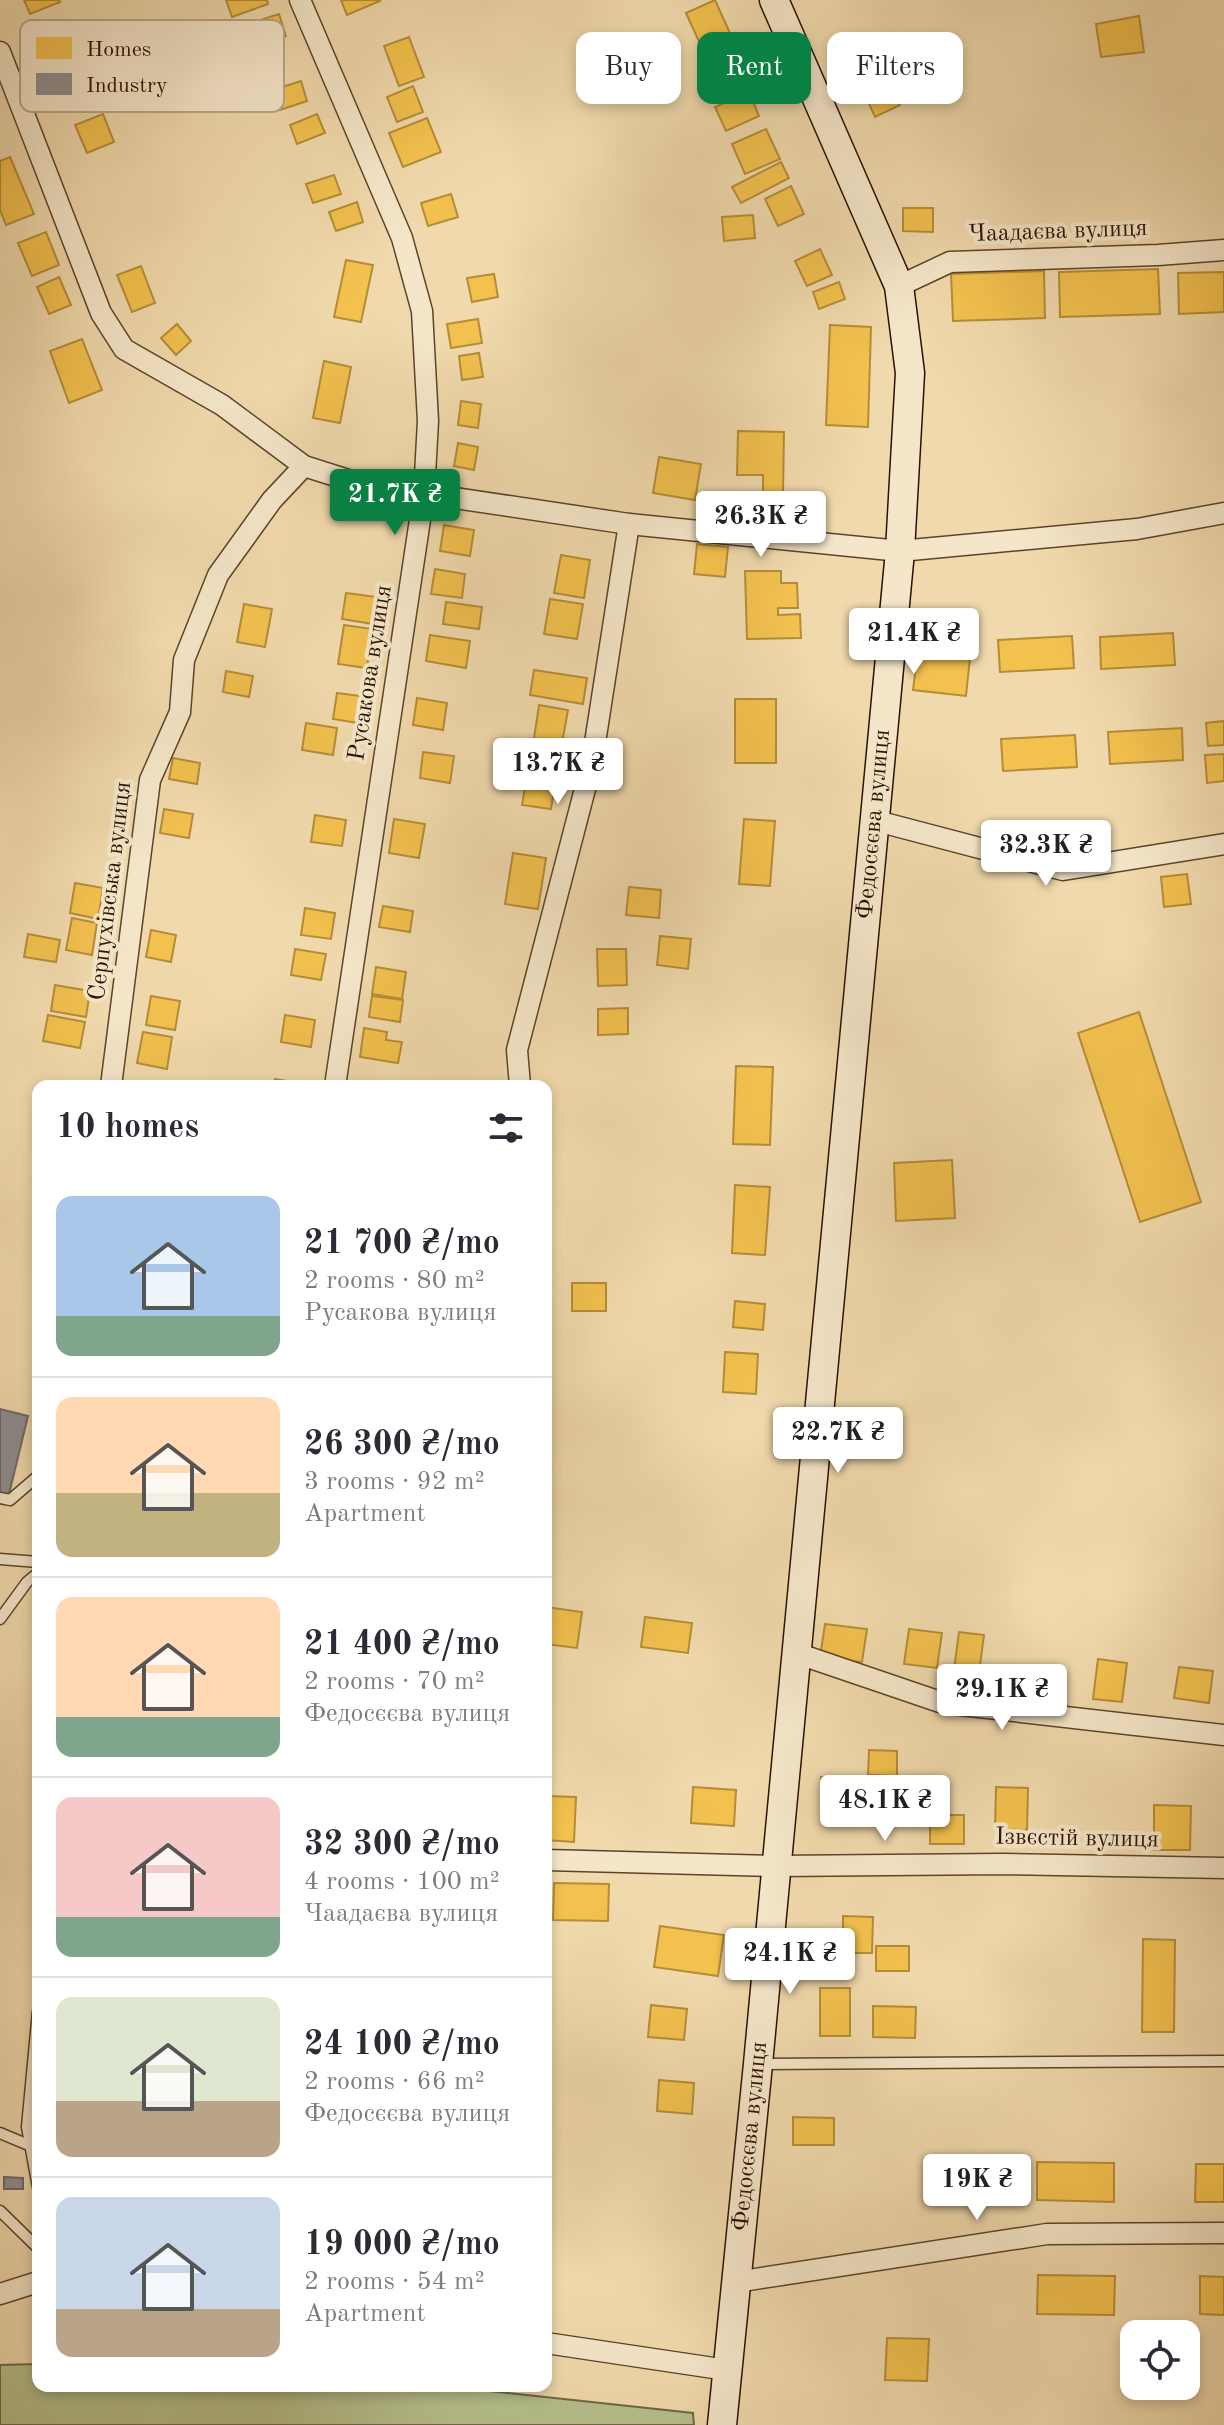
<!DOCTYPE html>
<meta charset="utf-8">
<style>
body{margin:0;font-family:"Old Standard TT",serif;background:#f7f7f7;color:#2b2b33;height:100vh;display:flex;flex-direction:column;font-size:30px;white-space:nowrap}
*{box-sizing:border-box;margin:0}
p{font-size:26px;color:#7c7c81}
.icon{flex:none;width:44px;height:44px;fill:none;stroke:currentColor;stroke-width:2;stroke-linecap:round;stroke-linejoin:round}
.map{position:relative;flex:1;overflow:hidden}
.panel{position:absolute;left:32px;top:1080px;width:520px;height:1312px;display:flex;flex-direction:column;background:#fff;border-radius:16px;box-shadow:0 4px 12px #0003}
.panel>*{flex:none}
.top-card{position:absolute;left:576px;top:32px;width:528px;height:72px;display:flex;gap:16px}
.fabs{position:absolute;left:1120px;top:2320px;display:grid;gap:16px}
.fabs a{display:grid;place-items:center;width:80px;height:80px;border-radius:16px;background:#fff;box-shadow:0 4px 12px #0003;font-size:40px}
.price{position:absolute;translate:-50% -68px;padding:0 18px;border-radius:8px;background:#fff;color:#222;font-size:26px;line-height:52px;filter:drop-shadow(0 2px 4px #0008)}
.price::after{content:'';position:absolute;left:50%;top:48px;width:24px;height:18px;margin-left:-12px;background:inherit;clip-path:polygon(0 0,100% 0,50% 100%)}
.price.current{background:#0b8043;color:#fff}
ul{padding:0;list-style:none}
li{display:flex;align-items:center;gap:24px;height:200px;padding:0 24px}
li+li{border-top:2px solid #e1e1e2}
li span{display:grid;place-items:center;flex:none;width:224px;height:160px;border-radius:16px;color:#555}
li>.icon{margin-inline-start:auto}
span .icon{width:96px;height:96px;fill:#fffc;stroke-width:1}
li b{font-size:34px}
h2{display:flex;justify-content:space-between;align-items:center;height:96px;padding:0 24px;font-size:34px}
.tag{padding:0 28px;border-radius:16px;background:#fff;box-shadow:0 4px 12px #0003;font-size:28px;line-height:72px}
.tag.current{background:#0b8043;color:#fff}
.map>svg:first-child{display:block}
.green{fill:#b5c08d;stroke:#706946;stroke-width:2}
.homes{fill:#f2c14e;stroke:#b68c37;stroke-width:2}
.industry{fill:#8d8d92;stroke:#6f6866;stroke-width:2}
.lines{fill:none;stroke-linecap:round;stroke-linejoin:round}
.service-casing{stroke:#5c442b;stroke-width:13}
.minor-casing{stroke:#5c442b;stroke-width:23}
.secondary-casing{stroke:#2a1200;stroke-width:31}
.service{stroke:#f5e6c9;stroke-width:10}
.minor{stroke:#f5e6c9;stroke-width:20}
.secondary{stroke:#f5e6c9;stroke-width:28}
.labels{text-anchor:middle;dominant-baseline:central;stroke-width:8;stroke-linejoin:round;paint-order:stroke}
.street-label{font-size:24px;fill:#2a1200;stroke:#f5e6c9}
.key{fill:#f5e6c9;stroke:#b8a68d;stroke-width:2}
.key-label{font-size:22px;fill:#2a1200}
</style>
<div class="map">
<svg width="1224" height="2425" viewBox="0 0 1224 2425">
<rect width="100%" height="100%" fill="#f0d9ac"/>
<filter id="stains"><feTurbulence type="fractalNoise" baseFrequency=".0025" numOctaves="4"/><feColorMatrix values="0 0 0 0 .2 0 0 0 0 .09 0 0 0 0 .02 0 0 0 .5 -.17"/></filter>
<radialGradient id="worn" r=".72"><stop offset=".6" stop-color="#630" stop-opacity="0"/><stop offset="1" stop-color="#630" stop-opacity=".3"/></radialGradient>
<path class="green" d="M38,2364V2386H443L693,2413L694,2425H0V2365Z"/>
<g class="homes">
<path d="M24,0H59L60,2L30,14Z"/>
<path d="M226,0H267L268,4L232,17Z"/>
<path d="M341,0H379L380,1L347,15Z"/>
<path d="M715,0L730,33L701,46L686,13Z"/>
<path d="M279,14L286,36L246,49L238,27Z"/>
<path d="M1139,16L1144,52L1101,57L1096,24Z"/>
<path d="M729,35L740,59L712,72L701,49Z"/>
<path d="M409,37L424,77L399,86L384,46Z"/>
<path d="M887,78L900,105L875,117L863,90Z"/>
<path d="M301,81L307,101L280,110L273,90Z"/>
<path d="M413,86L423,112L397,122L387,97Z"/>
<path d="M749,92L759,116L726,131L715,107Z"/>
<path d="M103,114L114,142L87,153L75,125Z"/>
<path d="M317,114L325,133L297,144L290,125Z"/>
<path d="M427,118L441,152L403,167L389,133Z"/>
<path d="M766,129L780,159L745,174L732,144Z"/>
<path d="M10,157L34,214L6,225L0,210V161Z"/>
<path d="M781,162L789,178L741,203L732,187Z"/>
<path d="M334,175L341,194L313,203L306,184Z"/>
<path d="M791,186L804,214L778,226L765,199Z"/>
<path d="M451,194L458,217L428,226L421,203Z"/>
<path d="M357,202L363,222L336,231L329,212Z"/>
<path d="M903,208H933V232L903,231Z"/>
<path d="M753,215L755,238L724,241L722,217Z"/>
<path d="M46,232L59,265L32,276L18,243Z"/>
<path d="M820,249L832,275L807,286L795,261Z"/>
<path d="M346,260L373,265L361,322L334,317Z"/>
<path d="M141,266L155,303L132,312L117,275Z"/>
<path d="M1158,269L1160,314L1060,317L1059,272Z"/>
<path d="M1044,271L1045,318L953,321L951,274Z"/>
<path d="M1224,272V312L1179,314L1178,273Z"/>
<path d="M494,274L498,297L472,302L467,278Z"/>
<path d="M59,277L71,305L49,314L37,287Z"/>
<path d="M839,282L845,299L819,309L813,292Z"/>
<path d="M478,319L482,343L451,348L447,324Z"/>
<path d="M177,324L191,341L176,355L161,338Z"/>
<path d="M830,325L871,327L868,427L826,425Z"/>
<path d="M82,339L102,390L69,403L50,351Z"/>
<path d="M479,353L483,377L462,380L459,356Z"/>
<path d="M324,361L351,367L340,423L313,418Z"/>
<path d="M461,401L481,404L478,428L458,425Z"/>
<path d="M738,431L784,432L783,494H763V475H737Z"/>
<path d="M458,443L478,447L474,470L454,466Z"/>
<path d="M659,457L701,464L695,500L653,493Z"/>
<path d="M444,525L474,530L470,556L440,551Z"/>
<path d="M697,544L728,547L725,577L694,574Z"/>
<path d="M561,555L590,560L584,598L554,593Z"/>
<path d="M435,569L465,574L462,598L431,594Z"/>
<path d="M745,571H781V583H797L798,608H778V615L800,614L801,638L747,639Z"/>
<path d="M346,593L377,597L373,624L342,619Z"/>
<path d="M550,599L583,604L577,639L544,634Z"/>
<path d="M446,602L482,607L479,629L443,624Z"/>
<path d="M244,604L272,609L265,647L237,642Z"/>
<path d="M344,625L372,629L367,668L338,664Z"/>
<path d="M1173,633L1175,665L1101,669L1100,637Z"/>
<path d="M430,635L470,641L466,668L426,661Z"/>
<path d="M1072,636L1074,668L1000,672L998,640Z"/>
<path d="M919,642L971,648L966,696L913,690Z"/>
<path d="M534,670L587,678L583,704L530,695Z"/>
<path d="M226,671L253,676L249,697L223,692Z"/>
<path d="M337,693L368,697L364,724L333,719Z"/>
<path d="M417,698L447,703L443,730L413,725Z"/>
<rect x="735" y="699" width="41" height="64"/>
<path d="M539,705L568,710L561,749L533,745Z"/>
<path d="M1224,721V745L1208,746L1206,723Z"/>
<path d="M306,723L337,728L333,755L302,750Z"/>
<path d="M1182,728L1183,760L1110,764L1108,732Z"/>
<path d="M1075,735L1077,767L1003,771L1001,739Z"/>
<path d="M423,752L454,756L450,783L420,778Z"/>
<path d="M1224,754V781L1207,783L1205,755Z"/>
<path d="M173,758L200,763L197,784L169,779Z"/>
<path d="M529,764L557,769L551,809L522,805Z"/>
<path d="M164,809L193,814L189,838L160,833Z"/>
<path d="M315,815L346,820L342,846L311,842Z"/>
<path d="M394,819L425,824L419,858L389,853Z"/>
<path d="M744,819L775,821L770,886L739,884Z"/>
<path d="M513,853L546,858L538,909L505,904Z"/>
<path d="M1187,874L1191,904L1164,907L1161,877Z"/>
<path d="M75,883L103,888L98,919L70,913Z"/>
<path d="M629,887L661,890L659,918L626,915Z"/>
<path d="M383,906L413,911L410,932L379,927Z"/>
<path d="M305,908L335,913L331,939L301,935Z"/>
<path d="M72,918L97,923L92,955L66,950Z"/>
<path d="M151,930L176,935L171,962L146,957Z"/>
<path d="M28,934L60,940L56,962L24,957Z"/>
<path d="M660,936L691,939L688,969L657,965Z"/>
<path d="M295,949L326,954L321,980L291,975Z"/>
<path d="M597,949H626L627,985L598,986Z"/>
<path d="M376,967L406,972L402,999L372,994Z"/>
<path d="M55,985L90,991L86,1017L51,1011Z"/>
<path d="M151,996L180,1001L175,1030L146,1025Z"/>
<path d="M372,996L403,1000L400,1022L369,1017Z"/>
<path d="M628,1008V1034L598,1035V1009Z"/>
<path d="M1139,1012L1201,1202L1140,1222L1078,1033Z"/>
<path d="M48,1015L85,1022L80,1048L43,1041Z"/>
<path d="M285,1015L315,1020L311,1047L281,1042Z"/>
<path d="M364,1028L387,1032L386,1040L402,1042L398,1063L360,1057Z"/>
<path d="M143,1032L172,1037L167,1069L137,1063Z"/>
<path d="M736,1066L773,1067L770,1145L733,1144Z"/>
<path d="M275,1079L305,1084V1086H274Z"/>
<path d="M952,1160L955,1218L896,1221L894,1163Z"/>
<path d="M735,1185L770,1187L765,1255L732,1253Z"/>
<rect x="572" y="1283" width="34" height="28"/>
<path d="M735,1301L765,1304L763,1330L733,1327Z"/>
<path d="M725,1352L758,1354L756,1394L723,1392Z"/>
<path d="M546,1607L582,1612L577,1648L546,1644Z"/>
<path d="M645,1617L692,1623L688,1653L641,1647Z"/>
<path d="M825,1624L867,1629L862,1662L820,1657Z"/>
<path d="M909,1629L942,1633L937,1668L904,1664Z"/>
<path d="M959,1632L984,1635L979,1673L954,1670Z"/>
<path d="M1098,1659L1127,1663L1122,1702L1093,1699Z"/>
<path d="M1179,1667L1213,1671L1209,1703L1174,1698Z"/>
<path d="M869,1750L897,1751V1776L868,1775Z"/>
<path d="M821,1777H851V1804L821,1803Z"/>
<path d="M693,1787L736,1790L734,1826L691,1823Z"/>
<path d="M996,1787L1028,1788L1027,1830L995,1829Z"/>
<path d="M546,1796L576,1797L574,1842L546,1840Z"/>
<path d="M1154,1805L1191,1806L1190,1850H1154Z"/>
<rect x="930" y="1815" width="34" height="29"/>
<path d="M554,1883L609,1884L608,1921L553,1920Z"/>
<path d="M843,1916L873,1917L872,1953H843Z"/>
<path d="M660,1926L724,1935L718,1976L654,1967Z"/>
<path d="M1143,1939L1175,1940L1174,2032H1142Z"/>
<rect x="876" y="1946" width="33" height="25"/>
<rect x="820" y="1988" width="30" height="48"/>
<path d="M651,2005L687,2009L684,2040L648,2037Z"/>
<path d="M873,2006L916,2007L915,2038L873,2037Z"/>
<path d="M659,2080L694,2083L692,2114L657,2111Z"/>
<path d="M793,2117L834,2118V2145H793Z"/>
<path d="M1037,2162L1114,2163V2202L1037,2200Z"/>
<path d="M1196,2164H1224V2202H1195Z"/>
<rect x="934" y="2166" width="30" height="31"/>
<path d="M1038,2275L1115,2276L1114,2315L1037,2314Z"/>
<path d="M1200,2276L1224,2277V2315L1200,2314Z"/>
<path d="M887,2338L929,2339L927,2381L885,2380Z"/>
</g>
<g class="industry">
<path d="M0,1409L28,1416L9,1494L0,1492Z"/>
<path d="M4,2177L23,2178V2189H4Z"/>
</g>
<g class="lines">
<defs>
<g id="service">
<path d="M0,1498L10,1500L38,1476"/>
<path d="M0,1559L38,1562"/>
<path d="M0,1619L27,1582L38,1573"/>
<path d="M38,2011L27,2127L38,2187"/>
<path d="M762,2064L1224,2061"/>
<path d="M0,2133L31,2146"/>
<path d="M0,2211L38,2248"/>
</g>
<g id="minor">
<path d="M300,0L402,238L422,311L428,421L424,493L335,1086"/>
<path d="M0,52L101,313L124,349L222,405L304,466L272,500L218,575L184,660L180,712L150,780L111,1086"/>
<path d="M899,286L950,262L1158,255L1224,250"/>
<path d="M304,466L361,484L629,524L900,551L1137,529L1224,513"/>
<path d="M873,820L1063,870L1224,844"/>
<path d="M520,1086L517,1050L592,762L629,524"/>
<path d="M796,1653L943,1703L1224,1735"/>
<path d="M546,1860L776,1866L1002,1864L1224,1868"/>
<path d="M736,2282L1047,2234L1224,2233"/>
<path d="M0,2294L38,2282"/>
<path d="M546,2343L727,2370"/>
</g>
<g id="secondary">
<path id="s1" d="M722,2425L758,2064L900,551L910,373L899,286L774,0"/>
</g>
</defs>
<use href="#service" class="service-casing"/>
<use href="#minor" class="minor-casing"/>
<use href="#secondary" class="secondary-casing"/>
<use href="#service" class="service"/>
<use href="#minor" class="minor"/>
<use href="#secondary" class="secondary"/>
</g>
<g class="labels">
<g class="street-label">
<text transform="translate(1058 232) rotate(-2)">Чаадаєва вулиця</text>
<text transform="translate(371 673) rotate(-81)">Русакова вулиця</text>
<text stroke="none"><textPath href="#s1" startOffset="1608">Федосєєва вулиця</textPath></text>
<text transform="translate(111 891) rotate(-83)">Серпухівська вулиця</text>
<text transform="translate(1077 1839) rotate(1)">Ізвєстій вулиця</text>
<text stroke="none"><textPath href="#s1" startOffset="290">Федосєєва вулиця</textPath></text>
</g>
</g>
<rect x="20" y="20" width="264" height="92" rx="12" class="key"/>
<rect x="36" y="37" width="36" height="22" fill="#f2c14e"/>
<rect x="36" y="73" width="36" height="22" fill="#8d8d92"/>
<g class="key-label">
<text x="86" y="56">Homes</text>
<text x="86" y="92">Industry</text>
</g>
<rect width="100%" height="100%" filter="url(#stains)"/>
<rect width="100%" height="100%" fill="url(#worn)"/>
</svg>
<div class="fabs">
<a><svg class="icon" aria-label="locate" viewBox="0 0 24 24"><circle cx="12" cy="12" r="6"/><path d="M12 2v4M12 18v4M2 12h4M18 12h4"/></svg></a>
</div>
<b class="price current" style="left:395px;top:537px">21.7K ₴</b>
<b class="price" style="left:761px;top:559px">26.3K ₴</b>
<b class="price" style="left:914px;top:676px">21.4K ₴</b>
<b class="price" style="left:558px;top:806px">13.7K ₴</b>
<b class="price" style="left:1046px;top:888px">32.3K ₴</b>
<b class="price" style="left:838px;top:1475px">22.7K ₴</b>
<b class="price" style="left:1002px;top:1732px">29.1K ₴</b>
<b class="price" style="left:885px;top:1843px">48.1K ₴</b>
<b class="price" style="left:790px;top:1996px">24.1K ₴</b>
<b class="price" style="left:977px;top:2222px">19K ₴</b>
<div class="top-card">
<a class="tag">Buy</a>
<a class="tag current">Rent</a>
<a class="tag">Filters</a>
</div>
<section class="panel">
<h2>10 homes<svg class="icon" aria-label="filters" viewBox="0 0 24 24"><path d="M4 7h16M4 17h16"/><circle cx="9" cy="7" r="2"/><circle cx="15" cy="17" r="2"/></svg></h2>
<ul>
<li><span style="background:linear-gradient(#a9c7e8 75%,#7fa58c 0)"><svg class="icon" aria-label="home" viewBox="0 0 24 24"><path d="M3 11l9-7 9 7M6 9v11h12V9"/></svg></span><div><b>21 700 ₴/mo</b><p>2 rooms · 80 m²</p><p>Русакова вулиця</p></div></li>
<li><span style="background:linear-gradient(#ffd9b3 60%,#c2b280 0)"><svg class="icon" aria-label="home" viewBox="0 0 24 24"><path d="M3 11l9-7 9 7M6 9v11h12V9"/></svg></span><div><b>26 300 ₴/mo</b><p>3 rooms · 92 m²</p><p>Apartment</p></div></li>
<li><span style="background:linear-gradient(#ffd9b3 75%,#7fa58c 0)"><svg class="icon" aria-label="home" viewBox="0 0 24 24"><path d="M3 11l9-7 9 7M6 9v11h12V9"/></svg></span><div><b>21 400 ₴/mo</b><p>2 rooms · 70 m²</p><p>Федосєєва вулиця</p></div></li>
<li><span style="background:linear-gradient(#f6c9c9 75%,#7fa58c 0)"><svg class="icon" aria-label="home" viewBox="0 0 24 24"><path d="M3 11l9-7 9 7M6 9v11h12V9"/></svg></span><div><b>32 300 ₴/mo</b><p>4 rooms · 100 m²</p><p>Чаадаєва вулиця</p></div></li>
<li><span style="background:linear-gradient(#dfe7d0 65%,#b9a48a 0)"><svg class="icon" aria-label="home" viewBox="0 0 24 24"><path d="M3 11l9-7 9 7M6 9v11h12V9"/></svg></span><div><b>24 100 ₴/mo</b><p>2 rooms · 66 m²</p><p>Федосєєва вулиця</p></div></li>
<li><span style="background:linear-gradient(#c9d6e8 70%,#b9a48a 0)"><svg class="icon" aria-label="home" viewBox="0 0 24 24"><path d="M3 11l9-7 9 7M6 9v11h12V9"/></svg></span><div><b>19 000 ₴/mo</b><p>2 rooms · 54 m²</p><p>Apartment</p></div></li>
</ul>
</section>
</div>
